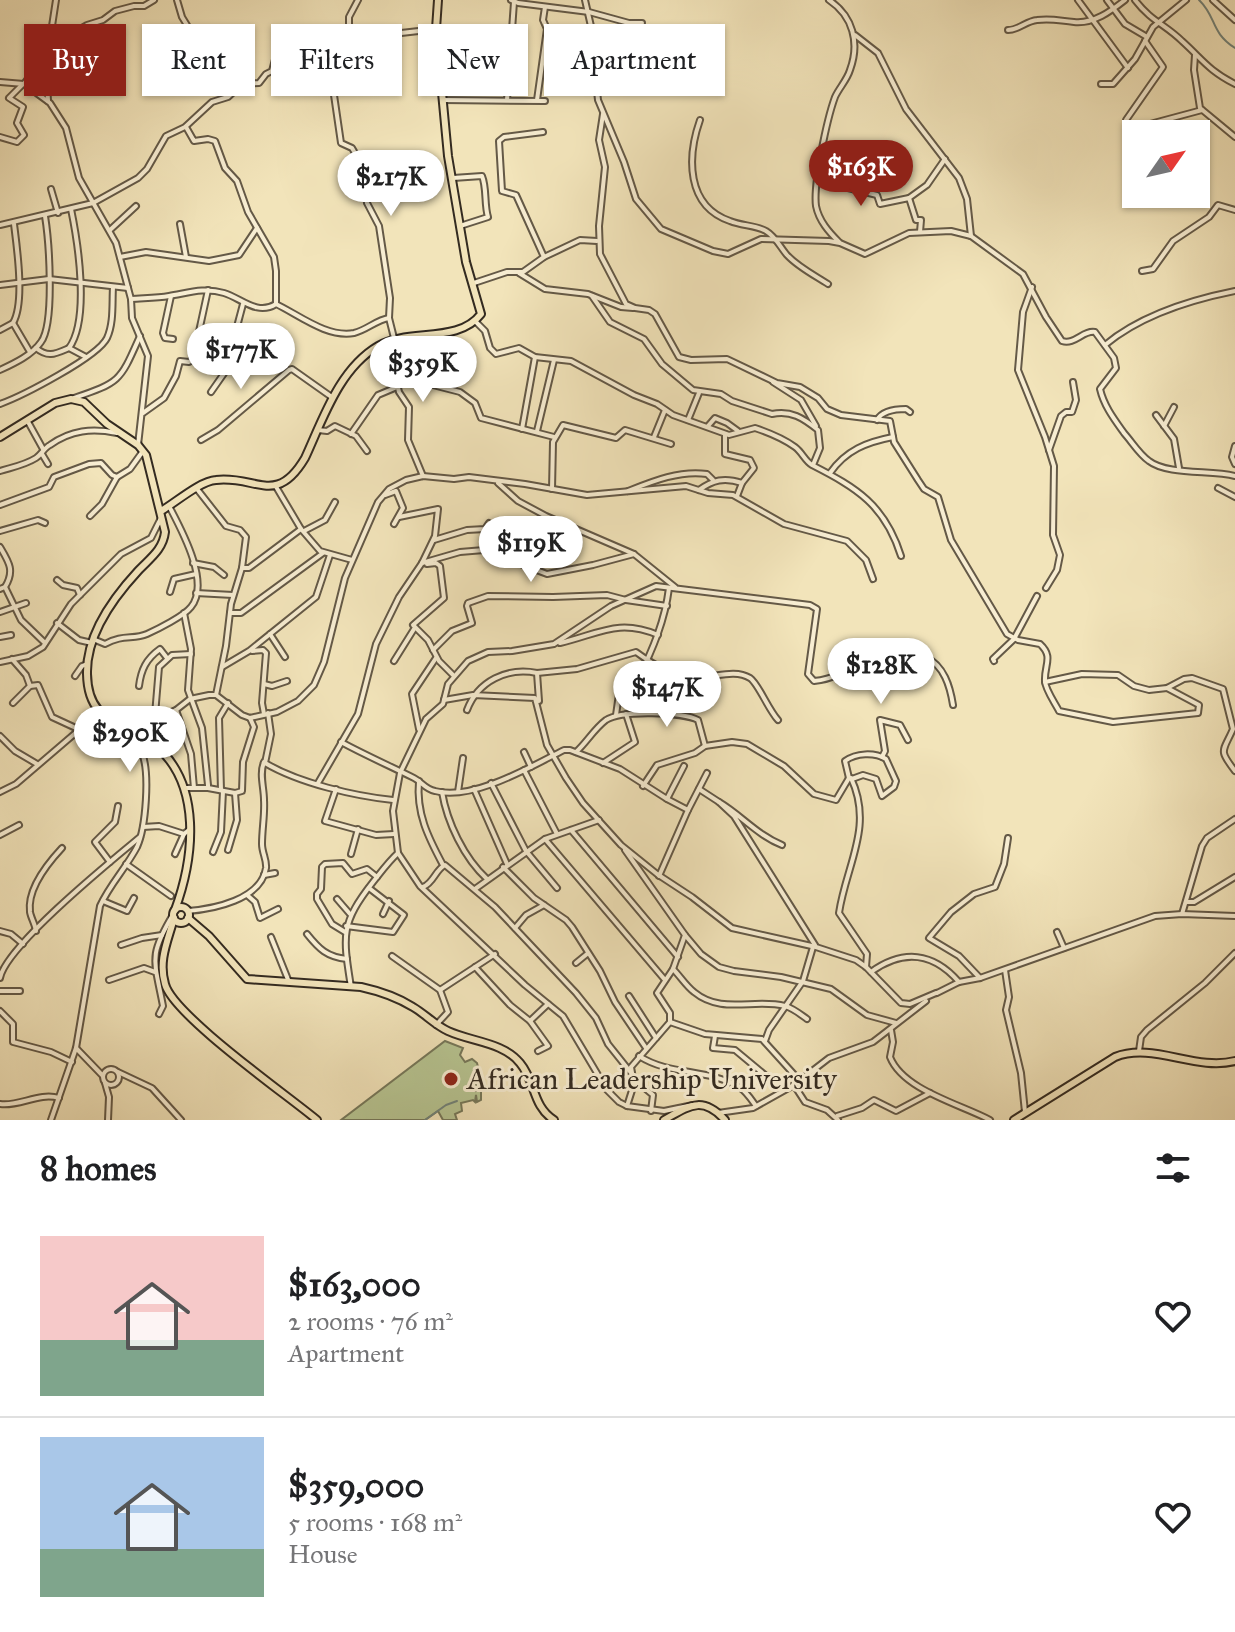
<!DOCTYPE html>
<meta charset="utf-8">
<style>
body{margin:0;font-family:"IM FELL Great Primer",serif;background:#f2f2f2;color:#202124;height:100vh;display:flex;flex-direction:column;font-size:30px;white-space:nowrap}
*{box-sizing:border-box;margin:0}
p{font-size:26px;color:#757577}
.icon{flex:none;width:44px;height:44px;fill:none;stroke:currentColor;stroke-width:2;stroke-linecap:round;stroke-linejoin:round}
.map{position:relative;height:1120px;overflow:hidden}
.details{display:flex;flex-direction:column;background:#fff;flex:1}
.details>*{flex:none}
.banner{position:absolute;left:24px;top:24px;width:800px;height:72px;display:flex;gap:16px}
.needle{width:52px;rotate:56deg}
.tools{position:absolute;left:1122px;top:120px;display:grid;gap:16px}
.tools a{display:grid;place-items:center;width:88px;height:88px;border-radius:0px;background:#fff;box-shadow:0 2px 6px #0004;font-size:40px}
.price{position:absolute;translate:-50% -68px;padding:0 18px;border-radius:28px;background:#fff;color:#222;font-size:26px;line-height:52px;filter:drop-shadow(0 2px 4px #0008)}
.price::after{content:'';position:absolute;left:50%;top:48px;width:24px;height:18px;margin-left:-12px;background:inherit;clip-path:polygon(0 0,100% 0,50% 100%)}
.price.on{background:#8f2418;color:#fff}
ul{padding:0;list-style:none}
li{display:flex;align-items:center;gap:24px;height:200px;padding:0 40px}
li+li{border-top:2px solid #e0e0e0}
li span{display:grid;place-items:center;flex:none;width:224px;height:160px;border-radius:0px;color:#555}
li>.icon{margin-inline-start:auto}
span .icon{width:96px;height:96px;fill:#fffc;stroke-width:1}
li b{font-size:34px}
h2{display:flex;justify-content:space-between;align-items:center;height:96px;padding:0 40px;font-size:34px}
.pill{padding:0 28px;border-radius:0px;background:#fff;box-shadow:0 2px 6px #0004;font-size:28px;line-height:72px}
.pill.on{background:#8f2418;color:#fff}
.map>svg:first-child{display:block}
.green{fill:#b7c592;stroke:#76785a;stroke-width:2}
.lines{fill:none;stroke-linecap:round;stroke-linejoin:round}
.stream{stroke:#72837a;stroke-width:2}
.minor-casing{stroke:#645947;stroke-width:8}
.major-casing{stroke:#342b21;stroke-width:10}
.minor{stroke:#f7edd2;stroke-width:4}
.major{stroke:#f2e4ba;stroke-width:6}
.poi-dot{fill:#8f2418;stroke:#f7edd2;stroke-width:3}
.labels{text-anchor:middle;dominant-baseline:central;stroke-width:6;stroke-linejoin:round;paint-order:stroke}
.poi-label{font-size:30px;fill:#342b21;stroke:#f7edd2;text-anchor:start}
</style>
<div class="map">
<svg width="1235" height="1120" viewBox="0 0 1235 1120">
<rect width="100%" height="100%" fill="#f2e4ba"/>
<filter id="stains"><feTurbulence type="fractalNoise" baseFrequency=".0025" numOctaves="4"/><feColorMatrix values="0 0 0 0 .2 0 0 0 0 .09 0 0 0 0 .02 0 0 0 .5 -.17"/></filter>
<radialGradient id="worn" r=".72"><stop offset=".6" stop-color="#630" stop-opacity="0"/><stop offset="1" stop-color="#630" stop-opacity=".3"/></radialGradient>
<path class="green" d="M445,1041L463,1048L460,1055L465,1062L472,1059L477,1063L481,1079L476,1081V1091L480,1090L479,1083L481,1082V1100L477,1102L476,1095L475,1102L473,1100L461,1103L462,1111L455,1114L457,1120H443L438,1111L425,1120H341Z"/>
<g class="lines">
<g class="stream">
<path d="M1199,0C1217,17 1210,32 1235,48"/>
<path d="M425,1120L446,1105L457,1101"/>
</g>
<defs>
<g id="minor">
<path d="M177,0L182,17L190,30"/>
<path d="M358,0L349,17V39L354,54L346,73L338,81L334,95L341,143L352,148L363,167L367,203L379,226L390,298L389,318L394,338L395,375L399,392L409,407L408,440L423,476"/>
<path d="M511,0L518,3L589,12L629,23H642"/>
<path d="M585,0L596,48L595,73L598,100L624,162L636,199L661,229L713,251L728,254L761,239L829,241L840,243L865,254L909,233L951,231L971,236L1023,274L1046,317L1062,341C1075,345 1083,330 1095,332L1114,358L1116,368L1100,389C1104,406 1114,419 1124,433C1132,442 1139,454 1149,461C1167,475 1211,470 1235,476"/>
<path d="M829,0C853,16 860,43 850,70C847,80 839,88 835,97C827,119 813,184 816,206C819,221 829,232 839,242"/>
<path d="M1078,0L1128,68"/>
<path d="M1107,0L1125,24L1147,37"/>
<path d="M1135,0C1151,21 1166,25 1182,41C1203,60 1208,70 1235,84"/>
<path d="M1213,0L1235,20"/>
<path d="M1008,30C1019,30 1026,21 1037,20C1053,18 1060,21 1074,22C1094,24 1111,11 1125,0"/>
<path d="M855,35L878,53L906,109L959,178L967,199L971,236"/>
<path d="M1145,41L1163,67L1126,120L1127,125L1135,128L1202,110"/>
<path d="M1195,55L1194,70L1200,108L1235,137"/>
<path d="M48,57L63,39L87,25L103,20L115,11L134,6H144L154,0"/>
<path d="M0,82L24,84L50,103L66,128L79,178L116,243L131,299L132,318L148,356L138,445"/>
<path d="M24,84L34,70L47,61"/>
<path d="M1101,84H1113L1135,59L1153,27L1186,0"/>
<path d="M443,100L545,101"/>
<path d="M507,100L514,2"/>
<path d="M537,100L547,29L543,20L545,7"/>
<path d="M48,101L46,65L56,0"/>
<path d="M603,114L599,140L605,167L599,226L600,254L626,304L635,308L649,310L655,314L679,357L691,360L727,359L777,383L800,387L818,398L827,409L841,415L890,421L894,442L918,480L924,489L938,497L951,540L1007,634L1018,640L1040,644C1054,657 1044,665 1045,681C1045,689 1055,703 1059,711L1113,722L1198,713L1199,705L1167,688"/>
<path d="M700,120C687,157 686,206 730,221C742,226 755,225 766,231C776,237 780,247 787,255C798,267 814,275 828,284"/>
<path d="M186,127L194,141L208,139L215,141L225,168L237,181L248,212L274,257L276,271V304"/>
<path d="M0,137L17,142L24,135L17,123L23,107L9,98L23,84"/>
<path d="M821,161L848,188L877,195L880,204L909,198L916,220H921L920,232"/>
<path d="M453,178L482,176C487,188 484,204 488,217L460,226"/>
<path d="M51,189L58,213"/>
<path d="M909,198L927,185L945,159"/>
<path d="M180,224L186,257"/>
<path d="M0,225L93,203L138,178L147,169L166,136L185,127L212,102L228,97L242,84L259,83L266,74L272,71L278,48L283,44L349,39L436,29"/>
<path d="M110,230L136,206"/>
<path d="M120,257L146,252L209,261L239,255L257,228"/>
<path d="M544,257L580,240L597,241"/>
<path d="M1142,271L1153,269L1173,241L1209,217L1218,205L1235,210"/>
<path d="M519,273L545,289L588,294L621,307L633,308"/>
<path d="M474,283L507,272H523L544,257L516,195L502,191L499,141L504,137L543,132"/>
<path d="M0,285L49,279L128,288"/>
<path d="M1032,287L1023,312L1018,370L1045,437L1054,466L1053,535L1060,555L1057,570L1046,588"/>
<path d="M171,296L163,333L165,338L173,339"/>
<path d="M592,296L610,322L644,339L662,364L693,390L721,394L732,401L772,414C791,410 803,418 818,430L820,448L813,465"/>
<path d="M131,299C144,298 157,298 169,296C188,293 204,287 224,293C241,298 257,316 276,304C299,315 327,338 354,333C367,330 376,320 389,318"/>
<path d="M475,321L485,331L490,348L496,354L519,348L535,357L571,361L634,395L657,404L673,415L729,435L755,428C767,432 784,439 795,447C802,452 805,461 812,465C857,488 885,505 901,556"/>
<path d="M13,323L30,352"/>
<path d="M0,330L13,323C25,303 17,248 14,224"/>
<path d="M1105,345C1141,315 1190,300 1235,291"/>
<path d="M36,348C48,358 55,354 69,348C90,319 78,243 71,209"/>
<path d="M69,348L86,357"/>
<path d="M393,355L422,358L423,363L421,382L460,392L475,403L481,418L554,437"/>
<path d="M0,370C15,363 32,355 41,342C55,323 49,241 45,216"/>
<path d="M773,382L801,400L816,426"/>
<path d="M211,392L225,372L243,304"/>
<path d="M74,398C121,382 120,381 140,336"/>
<path d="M0,404C22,396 98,357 107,338C114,323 112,303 113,287"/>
<path d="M143,413L164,398L176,376L180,361L189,362L193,359L208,290"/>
<path d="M1156,415L1174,439L1179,468"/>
<path d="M27,420L43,449"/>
<path d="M688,420L699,393"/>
<path d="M877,420C882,411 896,409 906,409L910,412"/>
<path d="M708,426L715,418L727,423L738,431"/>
<path d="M1164,426L1174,407"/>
<path d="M522,429L535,357"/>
<path d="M318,430L327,431L335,426L356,436L367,451"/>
<path d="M537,431L554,360"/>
<path d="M351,434L378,395L397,387"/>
<path d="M725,434V454L750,460L754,468L742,483"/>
<path d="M654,437L665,410"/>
<path d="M201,440L218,430L289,370L292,369L333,398"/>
<path d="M1235,446L1232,457L1235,464"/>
<path d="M1049,450L1061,416L1066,412H1072L1076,400L1073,382"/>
<path d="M42,454L48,464"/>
<path d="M0,471C13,467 25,465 36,458C42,454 44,448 50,445C71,430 92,428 117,433"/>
<path d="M830,473C846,450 867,442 893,437"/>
<path d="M498,483L518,501L546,516L634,554L675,587"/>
<path d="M275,485L301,529L320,551L352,560"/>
<path d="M1218,488L1235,497"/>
<path d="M197,489L226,526L240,530L246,537L242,568L231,604L226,646L216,695"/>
<path d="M552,489L553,442L563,425L616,438L625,430L671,444"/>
<path d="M699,490C713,480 724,477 742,483L737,496"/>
<path d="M628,491C653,481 680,470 707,474L713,480"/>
<path d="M385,495L396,491L403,508L394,524"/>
<path d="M0,505L49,487L54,477L89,464L101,463L112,475L117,477L130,469L143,451"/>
<path d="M90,516L102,504L117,477"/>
<path d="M0,531L38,520L45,523"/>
<path d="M304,531L325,520L335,502"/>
<path d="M434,540L467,530L485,529L489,523"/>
<path d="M0,547C9,562 15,571 5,587"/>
<path d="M193,563L214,567L224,575"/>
<path d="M422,563L460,552L484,550L547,574L593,565L634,554"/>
<path d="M427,564L436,563L440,566L444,598L413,625L428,640L439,661L453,675"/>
<path d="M242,568H249L301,529"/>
<path d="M57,580L63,585L77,588L80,595"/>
<path d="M0,589L5,587L21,620L45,643"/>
<path d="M170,592L174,579L196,574"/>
<path d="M196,593L233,595"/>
<path d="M0,612L26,603"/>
<path d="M184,613L191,649L188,690L202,728L208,785V788H185"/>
<path d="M230,613H241L323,553"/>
<path d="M57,623L79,640L92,643"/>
<path d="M270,634L285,657"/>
<path d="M0,637L11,635"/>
<path d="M93,639L105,644C123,634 133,640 147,634C158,629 184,616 191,607C211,583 181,529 169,506"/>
<path d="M560,643C599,634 618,618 658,635"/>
<path d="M433,650L452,631L472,623L467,606L468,603L488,596L553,597L607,595L626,600L667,606"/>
<path d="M252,651L263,650L266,653L262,703L264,714"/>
<path d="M12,659L26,675L30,686L13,703"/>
<path d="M394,661L414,629"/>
<path d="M994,661L993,659L1014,639L1037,596"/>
<path d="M0,662L28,656L43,647L71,604L121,554L151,538L161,518"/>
<path d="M222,667L249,651L316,597L330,555"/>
<path d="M537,673L577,669L636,652C655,666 674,677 700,677C716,677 735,669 750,678C758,683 768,709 778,720"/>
<path d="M75,676L82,666L87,664"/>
<path d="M1045,682L1082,674L1118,675L1134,686L1149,690L1167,688L1184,679L1192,678L1223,689L1233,729C1223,752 1218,749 1235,771"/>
<path d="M264,684L272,686L287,681"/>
<path d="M30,686L38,685L52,717L78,729"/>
<path d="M139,686C141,670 146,659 160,649L167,658"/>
<path d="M444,700L473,695L535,698L547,745L566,778L583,803L621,845L657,874L692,897L732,928L816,947L856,960L866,967L901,1003L910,1004L936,993"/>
<path d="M176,710L191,754L194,788"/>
<path d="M467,710C478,681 507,667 537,673L539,701"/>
<path d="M268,713L271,734L265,763C299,783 354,796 393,800"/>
<path d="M155,715L159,667L172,655L191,654"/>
<path d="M616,715L621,680L624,677L638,679C653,649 665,620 669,588"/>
<path d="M122,726L131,717L143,714L162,716L176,710L190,699L209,695H216L242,715L250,718L277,712L298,701L314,685L324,662L345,578L378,502L389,489L406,480L423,476L454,479L469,477L525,484L587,495L686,486L708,493L733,495L784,524L847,541L866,560L873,579"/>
<path d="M419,729L412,694L436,658"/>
<path d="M0,736L15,751L37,764"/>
<path d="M341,742C365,755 390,766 414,778C422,782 425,789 435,791C473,801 530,767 564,750H570L620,769L667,799L684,766"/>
<path d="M524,752L531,767"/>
<path d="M576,752C587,742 594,729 606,720C621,710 683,712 698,720L705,746L732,742L747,744L784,766L814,794L836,800L849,778H851C874,827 846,865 839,913L867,954L866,967"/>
<path d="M882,757L885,751L880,720L900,725L908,740"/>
<path d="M603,763L635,742L626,714"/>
<path d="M524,770L557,834"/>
<path d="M849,778L845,761C856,753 874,752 886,759L896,781L894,787L882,796L876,779L863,775L852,779"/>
<path d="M419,781C416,813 428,837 443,865"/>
<path d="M318,783L358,714L376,644L399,597L422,563L435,536L438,509L399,517"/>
<path d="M491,783L526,851L557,888"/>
<path d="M643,786L657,765L695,753L705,746"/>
<path d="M208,788L235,793L242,791L243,762L254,727L250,718"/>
<path d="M336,789L325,821L376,835L394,834"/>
<path d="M474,789L507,864"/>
<path d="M699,789L719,802"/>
<path d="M221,790L219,718L228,703"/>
<path d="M0,792L16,784L100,712"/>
<path d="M442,792C447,822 464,858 487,879"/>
<path d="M458,792L463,758"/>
<path d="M688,810L707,773"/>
<path d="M143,827L159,826L184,834L190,829"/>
<path d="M571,830L678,957"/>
<path d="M0,835L19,825"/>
<path d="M545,839L665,980"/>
<path d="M782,845C757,835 741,815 719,802L734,816L815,945"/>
<path d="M228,850L237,820L235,793"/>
<path d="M625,850L685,935L673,969L657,993L670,1013V1022L631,1067L634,1084L627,1106L664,1111L693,1105"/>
<path d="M213,852L221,832L223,791"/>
<path d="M398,853L420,886L525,985L563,1016L607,1090L619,1102L627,1106"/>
<path d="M175,854L184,834"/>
<path d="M351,854L358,829"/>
<path d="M110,862L95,842L115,822L118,806"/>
<path d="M126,864L171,896"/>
<path d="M503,867L534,898L566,920L572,927L600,971L615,1002L646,1048"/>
<path d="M264,875L275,873"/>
<path d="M659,876L688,810L667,799"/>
<path d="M423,887C434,883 435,870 445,865L495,907L576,993L596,1018L608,1044L632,1074"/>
<path d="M475,889L545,839L599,820"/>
<path d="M247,895L255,902L260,918L278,909"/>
<path d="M337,899L350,914"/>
<path d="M103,901L127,911L134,898"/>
<path d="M1186,902H1194L1235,877"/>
<path d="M188,911C213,909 261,900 266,868C267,860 262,853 262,844C262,829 265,814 264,800C264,787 259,774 264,762"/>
<path d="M383,914L389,901"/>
<path d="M1182,914L1202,846L1207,838L1235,819"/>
<path d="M346,926L393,932L404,915L369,888"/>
<path d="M515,928L526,915L544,905"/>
<path d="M0,931L11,934L23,944"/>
<path d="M36,931C35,924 31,918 30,912C27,889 48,863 62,848"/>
<path d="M345,932L332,924L317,899V894L321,889L322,867L325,864L343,863L352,874L367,869L377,877"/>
<path d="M1057,932L1064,948"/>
<path d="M307,934C319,949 327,957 347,959"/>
<path d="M685,935L701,954L719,967L734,971L781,977L831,989L867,1015L896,1023"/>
<path d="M271,937L289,982"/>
<path d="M121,945L142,938L162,935"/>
<path d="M392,956L440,990L448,1012L436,1025"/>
<path d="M576,963L587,954"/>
<path d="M475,967L510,1005L530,1021L548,1046L538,1051"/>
<path d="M673,969C680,976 686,986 694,992C722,1015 754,998 785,1006C793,1008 800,1014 807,1019"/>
<path d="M1005,970L1009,997L1006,1010L1021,1073L1025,1112"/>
<path d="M871,972C903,949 933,952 959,982"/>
<path d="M0,978C6,946 111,861 140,837"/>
<path d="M980,978L959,956L929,938L951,912L974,894L995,887L1004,864L1008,838"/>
<path d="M109,980L144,968L155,972"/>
<path d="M351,987C343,936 340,924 373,882C381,872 389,861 398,853L393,811L400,773L426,719L443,704L448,684L468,661L488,652L512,651L554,644L611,606L656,586L810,605L817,609L808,674L814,681C864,676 871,630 926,657C944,666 950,686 953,705"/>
<path d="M440,990L495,954"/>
<path d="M0,991H20"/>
<path d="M937,993L959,982L980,978L1155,916L1182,914L1235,916"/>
<path d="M629,996L656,1038"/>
<path d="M0,1011L13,1024V1042L51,1052L72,1062"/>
<path d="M159,1014L163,1006C154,959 148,956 174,913"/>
<path d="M530,1021L548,1004"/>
<path d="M670,1022L705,1034L762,1039L800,1081"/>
<path d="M891,1030L893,1042L890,1057C903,1090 960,1104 990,1120"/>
<path d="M715,1036L713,1048L735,1050L783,1090"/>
<path d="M765,1041L769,1030L803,981L813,947"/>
<path d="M76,1048L102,1075"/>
<path d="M1139,1051L1141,1037L1147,1030L1205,983L1235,953"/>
<path d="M639,1056C670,1076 707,1068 739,1087C746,1091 751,1099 756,1106"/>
<circle cx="111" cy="1077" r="8"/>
<path d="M118,1072L152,1088L181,1120"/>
<path d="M635,1080L653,1095L651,1111"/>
<path d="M105,1083L109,1097L108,1120"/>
<path d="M794,1085L805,1102L827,1110L838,1120"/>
<path d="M0,1104C19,1107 39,1092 59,1098"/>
<path d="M718,1113L753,1108L794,1085L829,1058L873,1042L926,1001"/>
<path d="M837,1116L862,1108L874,1100L896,1111L930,1093"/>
<path d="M51,1120L76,1048L100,906C110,884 126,868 137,847C146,827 150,773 142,753C137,741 121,731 111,722"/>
</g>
<g id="major">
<path d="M0,437L55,403L71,399L84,402L107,424L138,445L146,455L165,532C163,550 149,559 138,571C113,598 86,636 87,674C88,725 123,719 154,744C203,784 194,858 175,910"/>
<path d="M161,511C175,503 200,481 216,480C256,475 276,507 305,458C323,419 339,369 378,346C409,328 458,344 481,314L466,262L448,156L436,29L438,0"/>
<circle cx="181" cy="915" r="8"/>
<path d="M174,918C168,941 158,960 165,984C173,1015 287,1095 317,1120"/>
<path d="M188,918L209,936L247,979L361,987C379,991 397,997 413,1007C425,1014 435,1025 448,1031C472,1042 503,1042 520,1063C536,1082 532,1106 554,1120"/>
<path d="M664,1120C689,1106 702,1095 725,1120"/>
<path d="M1014,1120L1115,1057C1153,1042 1195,1071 1235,1061"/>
</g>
</defs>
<use href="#minor" class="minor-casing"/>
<use href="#major" class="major-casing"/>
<use href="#minor" class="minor"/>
<use href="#major" class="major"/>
</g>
<circle class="poi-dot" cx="451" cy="1079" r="8"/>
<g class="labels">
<g class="poi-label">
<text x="467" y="1079">African Leadership University</text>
</g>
</g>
<rect width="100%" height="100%" filter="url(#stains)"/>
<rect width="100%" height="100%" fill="url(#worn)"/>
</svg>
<div class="tools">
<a><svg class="needle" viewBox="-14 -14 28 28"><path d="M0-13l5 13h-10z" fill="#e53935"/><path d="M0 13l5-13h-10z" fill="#757577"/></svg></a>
</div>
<b class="price on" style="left:861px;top:208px">$163K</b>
<b class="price" style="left:391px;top:218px">$217K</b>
<b class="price" style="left:241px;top:391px">$177K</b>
<b class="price" style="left:423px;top:404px">$359K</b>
<b class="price" style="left:531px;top:584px">$119K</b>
<b class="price" style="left:881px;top:706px">$128K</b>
<b class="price" style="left:667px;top:729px">$147K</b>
<b class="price" style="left:130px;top:774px">$290K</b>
<div class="banner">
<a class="pill on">Buy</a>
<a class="pill">Rent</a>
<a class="pill">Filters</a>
<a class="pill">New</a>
<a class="pill">Apartment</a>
</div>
</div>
<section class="details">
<h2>8 homes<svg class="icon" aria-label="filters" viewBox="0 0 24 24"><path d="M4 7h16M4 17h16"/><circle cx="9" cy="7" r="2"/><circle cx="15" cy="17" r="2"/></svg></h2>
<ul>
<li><span style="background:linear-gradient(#f6c9c9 65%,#7fa58c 0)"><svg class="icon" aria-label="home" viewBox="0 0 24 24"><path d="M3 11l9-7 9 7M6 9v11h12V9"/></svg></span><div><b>$163,000</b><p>2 rooms · 76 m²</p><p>Apartment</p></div><svg class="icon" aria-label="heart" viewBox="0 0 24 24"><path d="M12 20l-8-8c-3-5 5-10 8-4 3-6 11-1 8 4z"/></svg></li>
<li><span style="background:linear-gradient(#a9c7e8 70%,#7fa58c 0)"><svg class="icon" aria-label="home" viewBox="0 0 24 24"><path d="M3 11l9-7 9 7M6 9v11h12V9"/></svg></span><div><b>$359,000</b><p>5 rooms · 168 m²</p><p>House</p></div><svg class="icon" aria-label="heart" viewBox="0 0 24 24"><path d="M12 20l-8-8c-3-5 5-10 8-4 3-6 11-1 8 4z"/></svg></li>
</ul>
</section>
